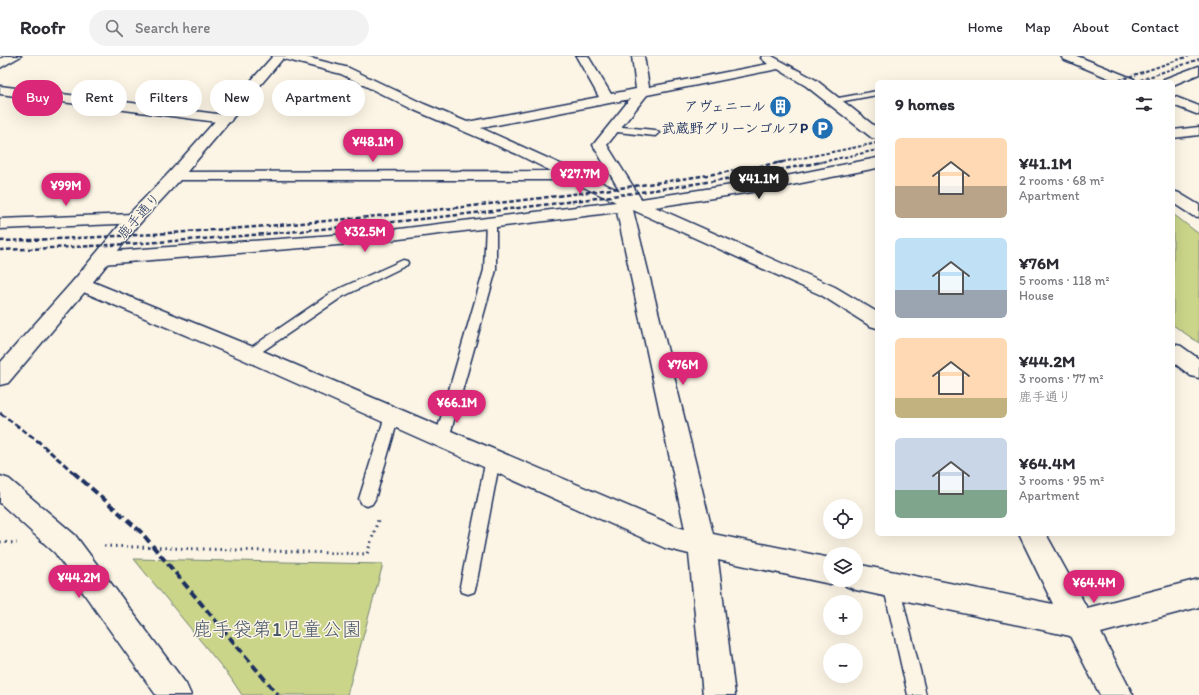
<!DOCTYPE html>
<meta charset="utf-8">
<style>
body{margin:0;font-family:Itim,"Klee One",sans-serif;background:#f2f2f3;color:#2b2b33;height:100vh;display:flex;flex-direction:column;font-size:15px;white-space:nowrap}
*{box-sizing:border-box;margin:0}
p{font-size:13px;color:#7c7c81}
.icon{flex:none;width:22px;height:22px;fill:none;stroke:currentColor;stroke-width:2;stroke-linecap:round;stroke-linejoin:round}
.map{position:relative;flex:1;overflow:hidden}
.details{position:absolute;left:875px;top:24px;width:300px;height:456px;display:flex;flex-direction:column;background:#fff;border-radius:6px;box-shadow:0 4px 16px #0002}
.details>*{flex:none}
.banner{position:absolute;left:12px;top:24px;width:380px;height:36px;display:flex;gap:8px}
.controls{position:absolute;left:823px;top:443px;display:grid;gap:8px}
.controls a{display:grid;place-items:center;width:40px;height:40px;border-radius:50%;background:#fff;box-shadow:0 4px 16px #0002;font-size:20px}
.price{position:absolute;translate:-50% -34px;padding:0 9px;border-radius:14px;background:#db2777;color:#fff;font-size:13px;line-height:26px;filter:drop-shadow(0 1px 2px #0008)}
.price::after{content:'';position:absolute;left:50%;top:24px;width:12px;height:9px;margin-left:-6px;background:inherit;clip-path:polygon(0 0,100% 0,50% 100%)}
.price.active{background:#222;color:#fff}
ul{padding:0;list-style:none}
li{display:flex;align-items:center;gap:12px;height:100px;padding:0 20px}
li span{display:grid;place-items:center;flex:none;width:112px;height:80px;border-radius:6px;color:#555}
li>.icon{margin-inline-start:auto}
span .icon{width:48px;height:48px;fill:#fffc;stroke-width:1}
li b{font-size:17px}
h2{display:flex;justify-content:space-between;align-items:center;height:48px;padding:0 20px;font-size:17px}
.chip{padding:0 14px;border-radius:18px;background:#fff;box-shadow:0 4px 16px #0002;font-size:14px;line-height:36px}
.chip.active{background:#db2777;color:#fff}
header{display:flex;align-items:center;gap:24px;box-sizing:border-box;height:56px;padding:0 20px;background:#fff;border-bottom:1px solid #e1e1e2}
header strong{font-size:19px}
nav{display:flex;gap:22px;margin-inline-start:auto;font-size:14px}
.search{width:280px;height:36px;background:#f2f2f3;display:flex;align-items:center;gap:10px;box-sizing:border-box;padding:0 14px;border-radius:22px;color:#7c7c81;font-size:15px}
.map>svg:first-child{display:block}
.green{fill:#cad589;stroke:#728274}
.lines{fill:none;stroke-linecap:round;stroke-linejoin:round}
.service-casing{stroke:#1b2f5e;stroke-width:3}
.minor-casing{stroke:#1b2f5e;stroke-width:3}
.tertiary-casing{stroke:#1b2f5e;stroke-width:3}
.path{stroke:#1b2f5e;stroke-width:3;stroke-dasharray:1.5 4;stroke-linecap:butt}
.service{fill:#fcf5e5;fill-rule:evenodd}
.minor{fill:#fcf5e5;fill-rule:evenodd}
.tertiary{fill:#fcf5e5;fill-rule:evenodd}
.rail-far3{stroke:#1b2f5e;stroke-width:2;stroke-dasharray:3.5 2;stroke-linecap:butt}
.rail-far2{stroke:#1b2f5e;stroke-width:2.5;stroke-dasharray:4.5 2.5;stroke-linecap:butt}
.rail-far1{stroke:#1b2f5e;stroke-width:3;stroke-dasharray:6 3;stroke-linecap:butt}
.rail{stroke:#1b2f5e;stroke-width:4;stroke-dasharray:8 4;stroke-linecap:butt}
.labels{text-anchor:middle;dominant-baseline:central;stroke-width:3;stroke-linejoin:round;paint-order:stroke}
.far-poi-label{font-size:14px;font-weight:bold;fill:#1b2f5e;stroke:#fcf5e5;text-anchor:end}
.far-street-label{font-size:14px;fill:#1b2f5e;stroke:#fcf5e5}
.near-park-label{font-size:20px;fill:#475869;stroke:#fcf5e5}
</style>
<header>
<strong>Roofr</strong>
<div class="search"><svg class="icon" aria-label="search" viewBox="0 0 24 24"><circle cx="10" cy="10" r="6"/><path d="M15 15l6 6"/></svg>Search here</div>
<nav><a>Home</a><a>Map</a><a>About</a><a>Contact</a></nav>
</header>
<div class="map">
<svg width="1199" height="639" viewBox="0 0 1199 639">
<rect width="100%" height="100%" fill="#fcf5e5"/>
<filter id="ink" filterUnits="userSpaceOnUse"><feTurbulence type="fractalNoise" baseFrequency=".025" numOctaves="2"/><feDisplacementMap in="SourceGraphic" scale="8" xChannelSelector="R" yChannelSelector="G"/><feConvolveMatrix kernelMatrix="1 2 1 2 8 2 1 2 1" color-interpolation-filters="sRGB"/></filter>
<g filter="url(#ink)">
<g class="green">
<path d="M1173,158L1199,178V287L1173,269Z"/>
<path d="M134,503L383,508L347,639H242L230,621Z"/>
</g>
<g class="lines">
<defs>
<g id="service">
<path d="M877,35V39L833,47L829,45L833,43Z"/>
<path d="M611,70L655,74L659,77L655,80L608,75L607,73Z"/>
<path d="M491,164L496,167V214L449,382L447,386L442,388L437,386L435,382L484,214L486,167Z"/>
<path d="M403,204L407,205L408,207L407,209L342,241L254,301H246L244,298L246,295L334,235Z"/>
<path d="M392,355L397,356L399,360L375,443L372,448L367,450L362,448L359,443L385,360L387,356Z"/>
<path d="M493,397L498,399L500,403L476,530L474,536L468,538L462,536L460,530L486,403L488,399Z"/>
<path d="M891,520L897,522L899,528L926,639H908L883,528L885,522Z"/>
</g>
<g id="minor">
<path d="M6,0H21L0,12V3Z"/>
<path d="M282,0H302L349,12L424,48L467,66L599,41L576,0H588L611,38L636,33L632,0H644L649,31L768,8L761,2L762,0H772L816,24L877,72V83L872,82L806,30L778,13L647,39L607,89L641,143L771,123L877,102V112L771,133L655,151L835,231L877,256V272L870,270L821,239L633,154L713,478L830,502V524H840L830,528L718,504L735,639H703L689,498L665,492L242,303L74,232L71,228L74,224L81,222L88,224L258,293L677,471L685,473L617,156L375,186L102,208L96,206L93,202L96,198L102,196L375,176L616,146L568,124H168L166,121L168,118L174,116L551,115L517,98L414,54L341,18L284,3ZM630,43L593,89L620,135L481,72Z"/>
<path d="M1061,0H1077L1134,23L1135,26H1118L1063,3Z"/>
<path d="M1199,10V18L1173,29V26H1163L1164,23Z"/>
<path d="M0,30L225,59L230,60L232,63L230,66L225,67L0,38Z"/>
<path d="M1173,40L1199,50V59L1173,49Z"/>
<path d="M1199,71V79L1173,82V74Z"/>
<path d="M1173,135L1179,137L1199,149V161L1193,160L1173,147Z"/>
<path d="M134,158L140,159L143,163L140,167L0,173V163Z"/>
<path d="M1173,288L1181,290L1199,303V322L1191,320L1173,306Z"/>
<path d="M0,420L9,423L75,479L186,628L191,639H156L55,497L0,447Z"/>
<path d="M1019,478H1046L1087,552L1199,523V551L1101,577L1133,639H1100L1070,580L856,534L846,530L843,524H856V508L1053,548Z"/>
</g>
<path id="tertiary" d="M273,0H285L180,124L140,167L88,232L8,327L0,329V307L74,224L128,159L168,118Z"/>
</defs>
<use href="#service" class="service-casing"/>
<use href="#minor" class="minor-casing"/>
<use href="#tertiary" class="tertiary-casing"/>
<g class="path">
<path d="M0,486L17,487"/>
<path d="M104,490L367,498L378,464"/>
</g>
<use href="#service" class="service"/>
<use href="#minor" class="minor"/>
<use href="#tertiary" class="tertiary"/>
<g class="rail-far3">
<path d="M1114,26L1189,0"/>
<path d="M1135,26L1199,3"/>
<path d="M777,107L877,87"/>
<path d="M817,107L877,94"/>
</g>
<g class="rail-far2">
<path d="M0,185C163,180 327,167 489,148C587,137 686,124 783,106"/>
<path d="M0,194C147,189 293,177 439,161C568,147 695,130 822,106"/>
</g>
<path class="rail-far1" d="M0,357L39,386L74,417"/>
<path class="rail" d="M73,416L141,476L278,639"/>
</g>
</g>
<defs>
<symbol id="building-disc" viewBox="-11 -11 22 22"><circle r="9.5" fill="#1f6fb2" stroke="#fcf5e5"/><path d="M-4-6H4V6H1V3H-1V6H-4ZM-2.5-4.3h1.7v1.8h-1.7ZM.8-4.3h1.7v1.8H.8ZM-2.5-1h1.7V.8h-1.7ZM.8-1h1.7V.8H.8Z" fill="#fff"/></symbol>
<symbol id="parking-disc" viewBox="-11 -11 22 22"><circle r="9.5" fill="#1f6fb2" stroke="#fcf5e5"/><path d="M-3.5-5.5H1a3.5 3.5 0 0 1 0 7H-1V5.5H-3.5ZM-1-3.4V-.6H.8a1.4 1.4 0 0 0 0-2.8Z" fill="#fff"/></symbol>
</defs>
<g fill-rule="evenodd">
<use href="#building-disc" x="768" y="38" width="25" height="25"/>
<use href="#parking-disc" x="810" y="60" width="25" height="25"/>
</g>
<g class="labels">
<g class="far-poi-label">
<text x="766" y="50">アヴェニール</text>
<text x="808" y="72">武蔵野グリーンゴルフP</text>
</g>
<g class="far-street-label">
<text transform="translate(139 160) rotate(-48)">鹿手通り</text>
</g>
<g class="near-park-label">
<text x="277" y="573">鹿手袋第1児童公園</text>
</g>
</g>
</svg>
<div class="controls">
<a><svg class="icon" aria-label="locate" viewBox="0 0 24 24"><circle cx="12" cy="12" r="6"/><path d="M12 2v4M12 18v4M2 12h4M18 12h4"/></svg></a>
<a><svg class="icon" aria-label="layers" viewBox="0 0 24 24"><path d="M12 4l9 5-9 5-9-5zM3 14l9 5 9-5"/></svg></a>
<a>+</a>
<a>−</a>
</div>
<b class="price" style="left:373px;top:107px">¥48.1M</b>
<b class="price" style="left:580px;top:139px">¥27.7M</b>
<b class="price active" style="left:759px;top:144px">¥41.1M</b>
<b class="price" style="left:66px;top:151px">¥99M</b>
<b class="price" style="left:365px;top:197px">¥32.5M</b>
<b class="price" style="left:683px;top:330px">¥76M</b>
<b class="price" style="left:457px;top:368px">¥66.1M</b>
<b class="price" style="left:79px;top:543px">¥44.2M</b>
<b class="price" style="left:1094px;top:548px">¥64.4M</b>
<div class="banner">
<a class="chip active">Buy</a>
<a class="chip">Rent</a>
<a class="chip">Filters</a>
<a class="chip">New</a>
<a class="chip">Apartment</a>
</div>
<section class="details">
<h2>9 homes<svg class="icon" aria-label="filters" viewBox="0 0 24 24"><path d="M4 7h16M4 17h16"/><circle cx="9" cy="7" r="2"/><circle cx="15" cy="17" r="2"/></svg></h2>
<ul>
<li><span style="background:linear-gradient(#ffd9b3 60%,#b9a48a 0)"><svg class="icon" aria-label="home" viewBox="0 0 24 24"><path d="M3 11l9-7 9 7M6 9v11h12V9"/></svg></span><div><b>¥41.1M</b><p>2 rooms · 68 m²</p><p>Apartment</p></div></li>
<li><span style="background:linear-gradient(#bfe0f5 65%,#9aa5b1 0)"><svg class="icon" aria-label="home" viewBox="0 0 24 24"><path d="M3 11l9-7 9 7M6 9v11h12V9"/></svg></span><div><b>¥76M</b><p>5 rooms · 118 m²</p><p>House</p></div></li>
<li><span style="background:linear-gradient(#ffd9b3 75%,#c2b280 0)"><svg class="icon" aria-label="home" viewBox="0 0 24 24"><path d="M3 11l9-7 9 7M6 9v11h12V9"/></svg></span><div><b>¥44.2M</b><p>3 rooms · 77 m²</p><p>鹿手通り</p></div></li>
<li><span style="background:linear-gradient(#c9d6e8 65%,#7fa58c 0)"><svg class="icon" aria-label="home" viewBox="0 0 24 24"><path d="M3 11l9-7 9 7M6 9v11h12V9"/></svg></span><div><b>¥64.4M</b><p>3 rooms · 95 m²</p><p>Apartment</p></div></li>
</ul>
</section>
</div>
